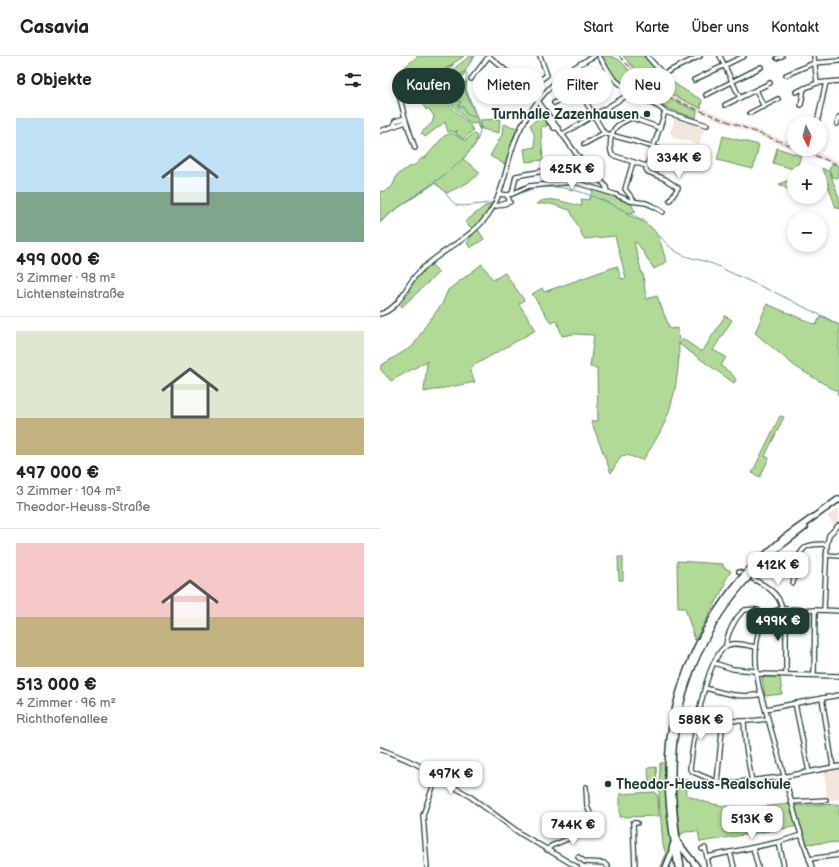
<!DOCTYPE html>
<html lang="de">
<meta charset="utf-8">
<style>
body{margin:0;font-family:"Balsamiq Sans",sans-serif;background:#f2f2f2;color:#222;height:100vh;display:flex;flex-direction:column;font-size:15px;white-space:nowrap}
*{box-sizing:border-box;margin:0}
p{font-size:13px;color:#767676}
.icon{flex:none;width:22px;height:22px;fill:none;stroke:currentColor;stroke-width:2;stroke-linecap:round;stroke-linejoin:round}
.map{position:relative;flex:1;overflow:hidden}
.details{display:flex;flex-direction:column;background:#fff;width:380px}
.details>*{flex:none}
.banner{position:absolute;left:12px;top:12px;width:380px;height:36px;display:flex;gap:8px}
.needle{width:26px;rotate:174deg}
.fabs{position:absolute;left:407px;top:60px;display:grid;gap:8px}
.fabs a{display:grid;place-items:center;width:40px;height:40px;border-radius:50%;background:#fff;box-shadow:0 2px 6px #0003;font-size:20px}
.price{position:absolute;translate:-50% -34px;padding:0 9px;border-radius:8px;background:#fff;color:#222;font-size:13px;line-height:26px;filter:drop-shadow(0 1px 2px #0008)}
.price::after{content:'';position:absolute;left:50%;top:24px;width:12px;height:9px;margin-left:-6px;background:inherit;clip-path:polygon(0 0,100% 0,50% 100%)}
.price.on{background:#1f3d34;color:#fff}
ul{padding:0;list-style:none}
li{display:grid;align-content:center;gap:8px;height:212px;padding:0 16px}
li+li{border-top:1px solid #e0e0e0}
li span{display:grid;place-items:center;height:124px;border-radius:0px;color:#555}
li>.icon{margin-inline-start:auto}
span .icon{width:72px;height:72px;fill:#fffc;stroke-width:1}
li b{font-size:17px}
h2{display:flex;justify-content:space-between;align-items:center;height:48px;padding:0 16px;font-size:17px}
.tag{padding:0 14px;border-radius:18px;background:#fff;box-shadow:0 2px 6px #0003;font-size:14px;line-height:36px}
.tag.on{background:#1f3d34;color:#fff}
header{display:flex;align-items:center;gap:24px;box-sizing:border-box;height:56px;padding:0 20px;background:#fff;border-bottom:1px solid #e0e0e0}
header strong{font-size:19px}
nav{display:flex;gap:22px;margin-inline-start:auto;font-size:14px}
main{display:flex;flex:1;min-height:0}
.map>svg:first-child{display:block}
.built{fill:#f4e4de}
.green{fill:#b2da97;stroke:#688c66}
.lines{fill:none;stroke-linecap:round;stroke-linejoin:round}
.stream{stroke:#638fa4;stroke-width:1}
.minor-casing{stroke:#1f3d34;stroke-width:6}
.highway-casing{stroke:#1f3d34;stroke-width:8}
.minor{stroke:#fff;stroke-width:3.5}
.highway{stroke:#fff;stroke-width:5}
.rail{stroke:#1f3d34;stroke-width:1;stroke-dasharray:6 3;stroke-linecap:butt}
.highway-bridge-casing{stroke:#1f3d34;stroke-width:8;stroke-linecap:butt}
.highway-bridge{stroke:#fff;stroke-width:5}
.poi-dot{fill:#1f3d34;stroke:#fff;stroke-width:1.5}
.labels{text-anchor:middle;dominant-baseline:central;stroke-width:3;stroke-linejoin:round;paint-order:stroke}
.poi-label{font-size:14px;font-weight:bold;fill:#1f3d34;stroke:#fff;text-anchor:end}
</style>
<header>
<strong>Casavia</strong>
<nav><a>Start</a><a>Karte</a><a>Über uns</a><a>Kontakt</a></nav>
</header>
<main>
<section class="details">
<h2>8 Objekte<svg class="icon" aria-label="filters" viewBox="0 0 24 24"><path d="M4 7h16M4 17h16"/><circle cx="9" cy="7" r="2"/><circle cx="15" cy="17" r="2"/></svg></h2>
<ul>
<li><span style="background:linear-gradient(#bfe0f5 60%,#7fa58c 0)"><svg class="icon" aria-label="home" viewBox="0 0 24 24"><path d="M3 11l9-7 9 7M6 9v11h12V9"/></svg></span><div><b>499 000 €</b><p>3 Zimmer · 98 m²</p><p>Lichtensteinstraße</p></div></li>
<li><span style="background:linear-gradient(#dfe7d0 70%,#c2b280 0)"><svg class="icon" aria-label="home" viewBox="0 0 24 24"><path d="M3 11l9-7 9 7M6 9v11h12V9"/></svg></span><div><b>497 000 €</b><p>3 Zimmer · 104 m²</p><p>Theodor-Heuss-Straße</p></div></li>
<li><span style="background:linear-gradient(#f6c9c9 60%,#c2b280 0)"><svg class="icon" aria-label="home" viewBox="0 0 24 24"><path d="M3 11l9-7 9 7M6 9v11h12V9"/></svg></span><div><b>513 000 €</b><p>4 Zimmer · 96 m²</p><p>Richthofenallee</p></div></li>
</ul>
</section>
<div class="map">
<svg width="459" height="811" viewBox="0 0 459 811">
<rect width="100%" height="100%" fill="#fff"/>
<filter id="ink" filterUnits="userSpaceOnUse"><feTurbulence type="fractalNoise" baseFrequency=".025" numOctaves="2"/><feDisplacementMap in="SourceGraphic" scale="8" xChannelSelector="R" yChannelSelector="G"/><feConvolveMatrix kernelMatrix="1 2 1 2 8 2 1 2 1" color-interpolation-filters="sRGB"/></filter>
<g filter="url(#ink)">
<g class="built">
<path d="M248,5L270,25L296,41L364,69L404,84H406L414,88V93H427L459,105V110L427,99L298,48L268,30L247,13L245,9Z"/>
<path d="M295,61L325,70L319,89L292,81L293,78L290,77Z"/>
<path d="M459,452V469L456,471L447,460Z"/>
<path d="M459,713V744L447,743L444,715Z"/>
</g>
<g class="green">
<path d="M38,0H84L55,20L52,26L71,51L90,69L93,74L84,83L76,78L77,74L75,77L73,75L68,76L65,66L45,81L41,77L52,67L54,60L48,52L46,54L29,25V20L22,13Z"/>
<path d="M90,0H94L85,15L86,16L80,24L84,25V33L85,26L87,25L86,33L101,73H99L97,67L91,68C78,53 61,46 66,22L76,11Z"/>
<path d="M222,0C233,0 241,2 247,13C270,31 289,44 317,55L316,62C288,53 253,42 233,19C228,14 225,6 222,0Z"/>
<path d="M243,0H266C284,22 297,30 322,44L321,52C292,40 264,25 243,0Z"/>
<path d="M74,8C62,23 63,24 66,42L53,26L55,22Z"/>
<path d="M163,61L167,66V70L161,71L163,104L146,106L144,93L155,91L154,78L150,69L157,63Z"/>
<path d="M120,63L119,77L102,73L100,64Z"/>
<path d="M123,68L138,72L133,82L126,109L110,100L122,79Z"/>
<path d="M72,77L85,85L93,77L97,80L95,89L83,103L100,116C93,126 78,131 67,137L55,127L12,156L0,166V135L4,136L12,131L17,119L27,112L35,109L42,102H45L64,80Z"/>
<path d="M343,80L379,89L373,113L337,104Z"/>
<path d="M397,92L421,100L416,114L393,107Z"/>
<path d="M452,108L459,110V122L452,121L449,113Z"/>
<path d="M442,112L450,116L459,143V153L456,152Z"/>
<path d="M414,122V137L399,128Z"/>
<path d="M214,132L251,147L253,152L256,155L246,158C254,162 264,165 271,171C280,179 283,195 286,206L274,213L258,188L254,186L262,218H263L266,243L277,240L290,273L298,272C301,303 297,337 285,366C279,379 271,392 263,404L246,399L241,400L231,417L211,365H218L217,312L210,311L214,279L194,278L182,280L177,265L171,267L152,238L162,232L164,236L237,210L241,223L246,222L235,180L204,183L190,154L171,148H156C169,138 187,148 202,150L201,143L209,144Z"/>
<path d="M112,148L104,162L94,172L90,171L85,166L105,150Z"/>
<path d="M97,172L104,183L90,192L87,187Z"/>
<path d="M50,207L59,216L22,251L21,249L30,235L28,233L37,220Z"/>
<path d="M102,208L113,224L125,217L144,244L139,248L156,274L93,310L90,314L95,326L44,336L47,305L11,325L0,313V310L33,290L46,269L62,248L68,234Z"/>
<path d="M387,248L436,269L441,259L459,269V340L457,339L458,336L416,311L375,277Z"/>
<path d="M345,260L352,264L333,294L346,301L341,310L352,318L356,324L354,327L299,288L303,283L322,296Z"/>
<path d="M400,360L404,361L385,400L389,402L380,421L372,417Z"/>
<path d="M238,501H243V524H239Z"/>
<path d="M297,505L343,508V511L351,515L344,527L346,528L315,584L305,552H298Z"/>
<path d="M383,621H400L402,638L385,640L382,622Z"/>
<path d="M280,707H287L291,785L290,797L284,811H281L286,798L283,789L279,742Z"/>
<path d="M276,711L277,727L269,728L268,712Z"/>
<path d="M296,722L306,723L307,739C340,755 374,752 409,748L410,750H414L459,748V786L426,788L419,770L320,786L318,775L305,776L300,779L295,734Z"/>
<path d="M275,736L278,741L279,760L240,761V738Z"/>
</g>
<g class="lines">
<g class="stream">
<path d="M91,6L95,0"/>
<path d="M86,15L82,17L80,20L76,23L75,32L78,36H74L75,44L81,46L78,50L79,51H84L87,59L95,61"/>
<path d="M54,127C64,131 68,143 76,149L83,150L111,147"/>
<path d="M130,141C140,138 151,132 162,131C198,128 234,150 265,165"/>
<path d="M0,167C22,143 97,107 100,75C101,61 86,45 85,32C85,27 87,21 87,17"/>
<path d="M280,180C300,206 314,199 340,211"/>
<path d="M343,213L391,235"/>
<path d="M394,236L440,259"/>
<path d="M442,260L458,269"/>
</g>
<defs>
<g id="minor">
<path d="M109,0L153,38L208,114L224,128L226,131L227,136"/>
<path d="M219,0L233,22L251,37L279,51L285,56L327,69"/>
<path d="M267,0L283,18L320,0"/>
<path d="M340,0L360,42"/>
<path d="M434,0L437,27"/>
<path d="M397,2L402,0"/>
<path d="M188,15L224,77"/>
<path d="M406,19L434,7L459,5"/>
<path d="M91,23L109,0"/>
<path d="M314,24L364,0"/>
<path d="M17,31L25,62"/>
<path d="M148,33L167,19L160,0"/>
<path d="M376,34L384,51"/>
<path d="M416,36L437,27L459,25"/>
<path d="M326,39L381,11"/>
<path d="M174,47L200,34L228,16"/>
<path d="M345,49L390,27"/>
<path d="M421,49L424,32"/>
<path d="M285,56L266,113L268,116L285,123L298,132L290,144"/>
<path d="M370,57L398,43"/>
<path d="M154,59V56C162,55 169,65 174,72H178"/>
<path d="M437,67L446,26"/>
<path d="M457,68L459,61"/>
<path d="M14,70L15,65L25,62L35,92"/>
<path d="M0,75L26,66"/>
<path d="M183,78L251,37"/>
<path d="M204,88L224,77L274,91L303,102L306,99L319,103"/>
<path d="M253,106L245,133L252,142L254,145"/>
<path d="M266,110L232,99C229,91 230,76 237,70C241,67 247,64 252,62L280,72"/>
<path d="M119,138L127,139L132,138L149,130L194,126L234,138L250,145L266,147L273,150L283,156"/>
<path d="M132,138L136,120L180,112L208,114"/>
<path d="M114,150H117L130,146L127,139"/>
<path d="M0,258C21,252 24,231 38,217C59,194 93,183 110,156C124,135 126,108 135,85C142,64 164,35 181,21C191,12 203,6 214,0"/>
<path d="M446,499L459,500"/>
<path d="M359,516C374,524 400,533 402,553"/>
<path d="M413,527C416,516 416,495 428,490C433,488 441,488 447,488"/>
<path d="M444,554L447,488L449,479L459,469"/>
<path d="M346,590C346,580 356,559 365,554C369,553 374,554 378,554L386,562"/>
<path d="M376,591C367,590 354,585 346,590C324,605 313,687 310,713L313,716L337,726L349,727L402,721L459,710"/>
<path d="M334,607L353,613L376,615"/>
<path d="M377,618L459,620"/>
<path d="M406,618V553"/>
<path d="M434,619L435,554"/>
<path d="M325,632C343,637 362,643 381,638"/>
<path d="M442,642L453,711"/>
<path d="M415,647L429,716"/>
<path d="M386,653L459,639"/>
<path d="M318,658C344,665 361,667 388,663"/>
<path d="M364,666L366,692L372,726"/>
<path d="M0,693C15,699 48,710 57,724L63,725L88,739L141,778L197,811"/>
<path d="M337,726L343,664"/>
<path d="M411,746L446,744"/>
<path d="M399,786L404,811"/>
<path d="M373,792L378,811"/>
<path d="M322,793L325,792L329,811"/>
<path d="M167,794L171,790L214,772V766L207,750L206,731"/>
<path d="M350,796L354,811"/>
<path d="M198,801L205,806L224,807L228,811"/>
<path d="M327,801L399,786L421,779"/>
<path d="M429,803L459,799"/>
<path d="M47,811L43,759L54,728L57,724"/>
<path d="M255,811L253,767H257"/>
<path d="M432,811L418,769L379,631C375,611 370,561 398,554C406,552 414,553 422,554C434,554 447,554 459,555"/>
</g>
<g id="highway">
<path d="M368,515L404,482L459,443"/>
<path d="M372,517L399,491L425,471"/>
<path d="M299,788L317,811"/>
<path d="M286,811L291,799L293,789"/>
<path d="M298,811C293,780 288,749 288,717C288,646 315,578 360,524"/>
<path d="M301,811C296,780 292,749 292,718C292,647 318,579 364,526"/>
</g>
</defs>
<use href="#minor" class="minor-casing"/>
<use href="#highway" class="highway-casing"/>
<use href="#minor" class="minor"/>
<use href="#highway" class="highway"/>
<g class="rail">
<path d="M239,0L260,21L289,41L316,53L414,91"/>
<path d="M418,93L459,109"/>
</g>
<defs>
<g id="highway-bridge">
<path d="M360,524L368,515"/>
<path d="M364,526L372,517"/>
</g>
</defs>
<use href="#highway-bridge" class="highway-bridge-casing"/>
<use href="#highway-bridge" class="highway-bridge"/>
</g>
</g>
<g class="poi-dot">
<circle cx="267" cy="58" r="4"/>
<circle cx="228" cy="728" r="4"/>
</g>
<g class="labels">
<g class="poi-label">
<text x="259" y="58">Turnhalle Zazenhausen</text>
<text x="236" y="728" text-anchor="start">Theodor-Heuss-Realschule</text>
</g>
</g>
</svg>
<div class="fabs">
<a><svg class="needle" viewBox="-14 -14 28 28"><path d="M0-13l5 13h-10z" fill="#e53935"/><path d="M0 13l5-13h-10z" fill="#767676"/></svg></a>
<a>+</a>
<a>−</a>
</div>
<b class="price" style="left:299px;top:123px">334K €</b>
<b class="price" style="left:192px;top:134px">425K €</b>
<b class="price" style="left:398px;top:530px">412K €</b>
<b class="price on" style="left:398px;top:586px">499K €</b>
<b class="price" style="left:321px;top:685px">588K €</b>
<b class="price" style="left:71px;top:739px">497K €</b>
<b class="price" style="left:372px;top:784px">513K €</b>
<b class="price" style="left:193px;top:790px">744K €</b>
<div class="banner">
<a class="tag on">Kaufen</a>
<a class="tag">Mieten</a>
<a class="tag">Filter</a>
<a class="tag">Neu</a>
</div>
</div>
</main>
